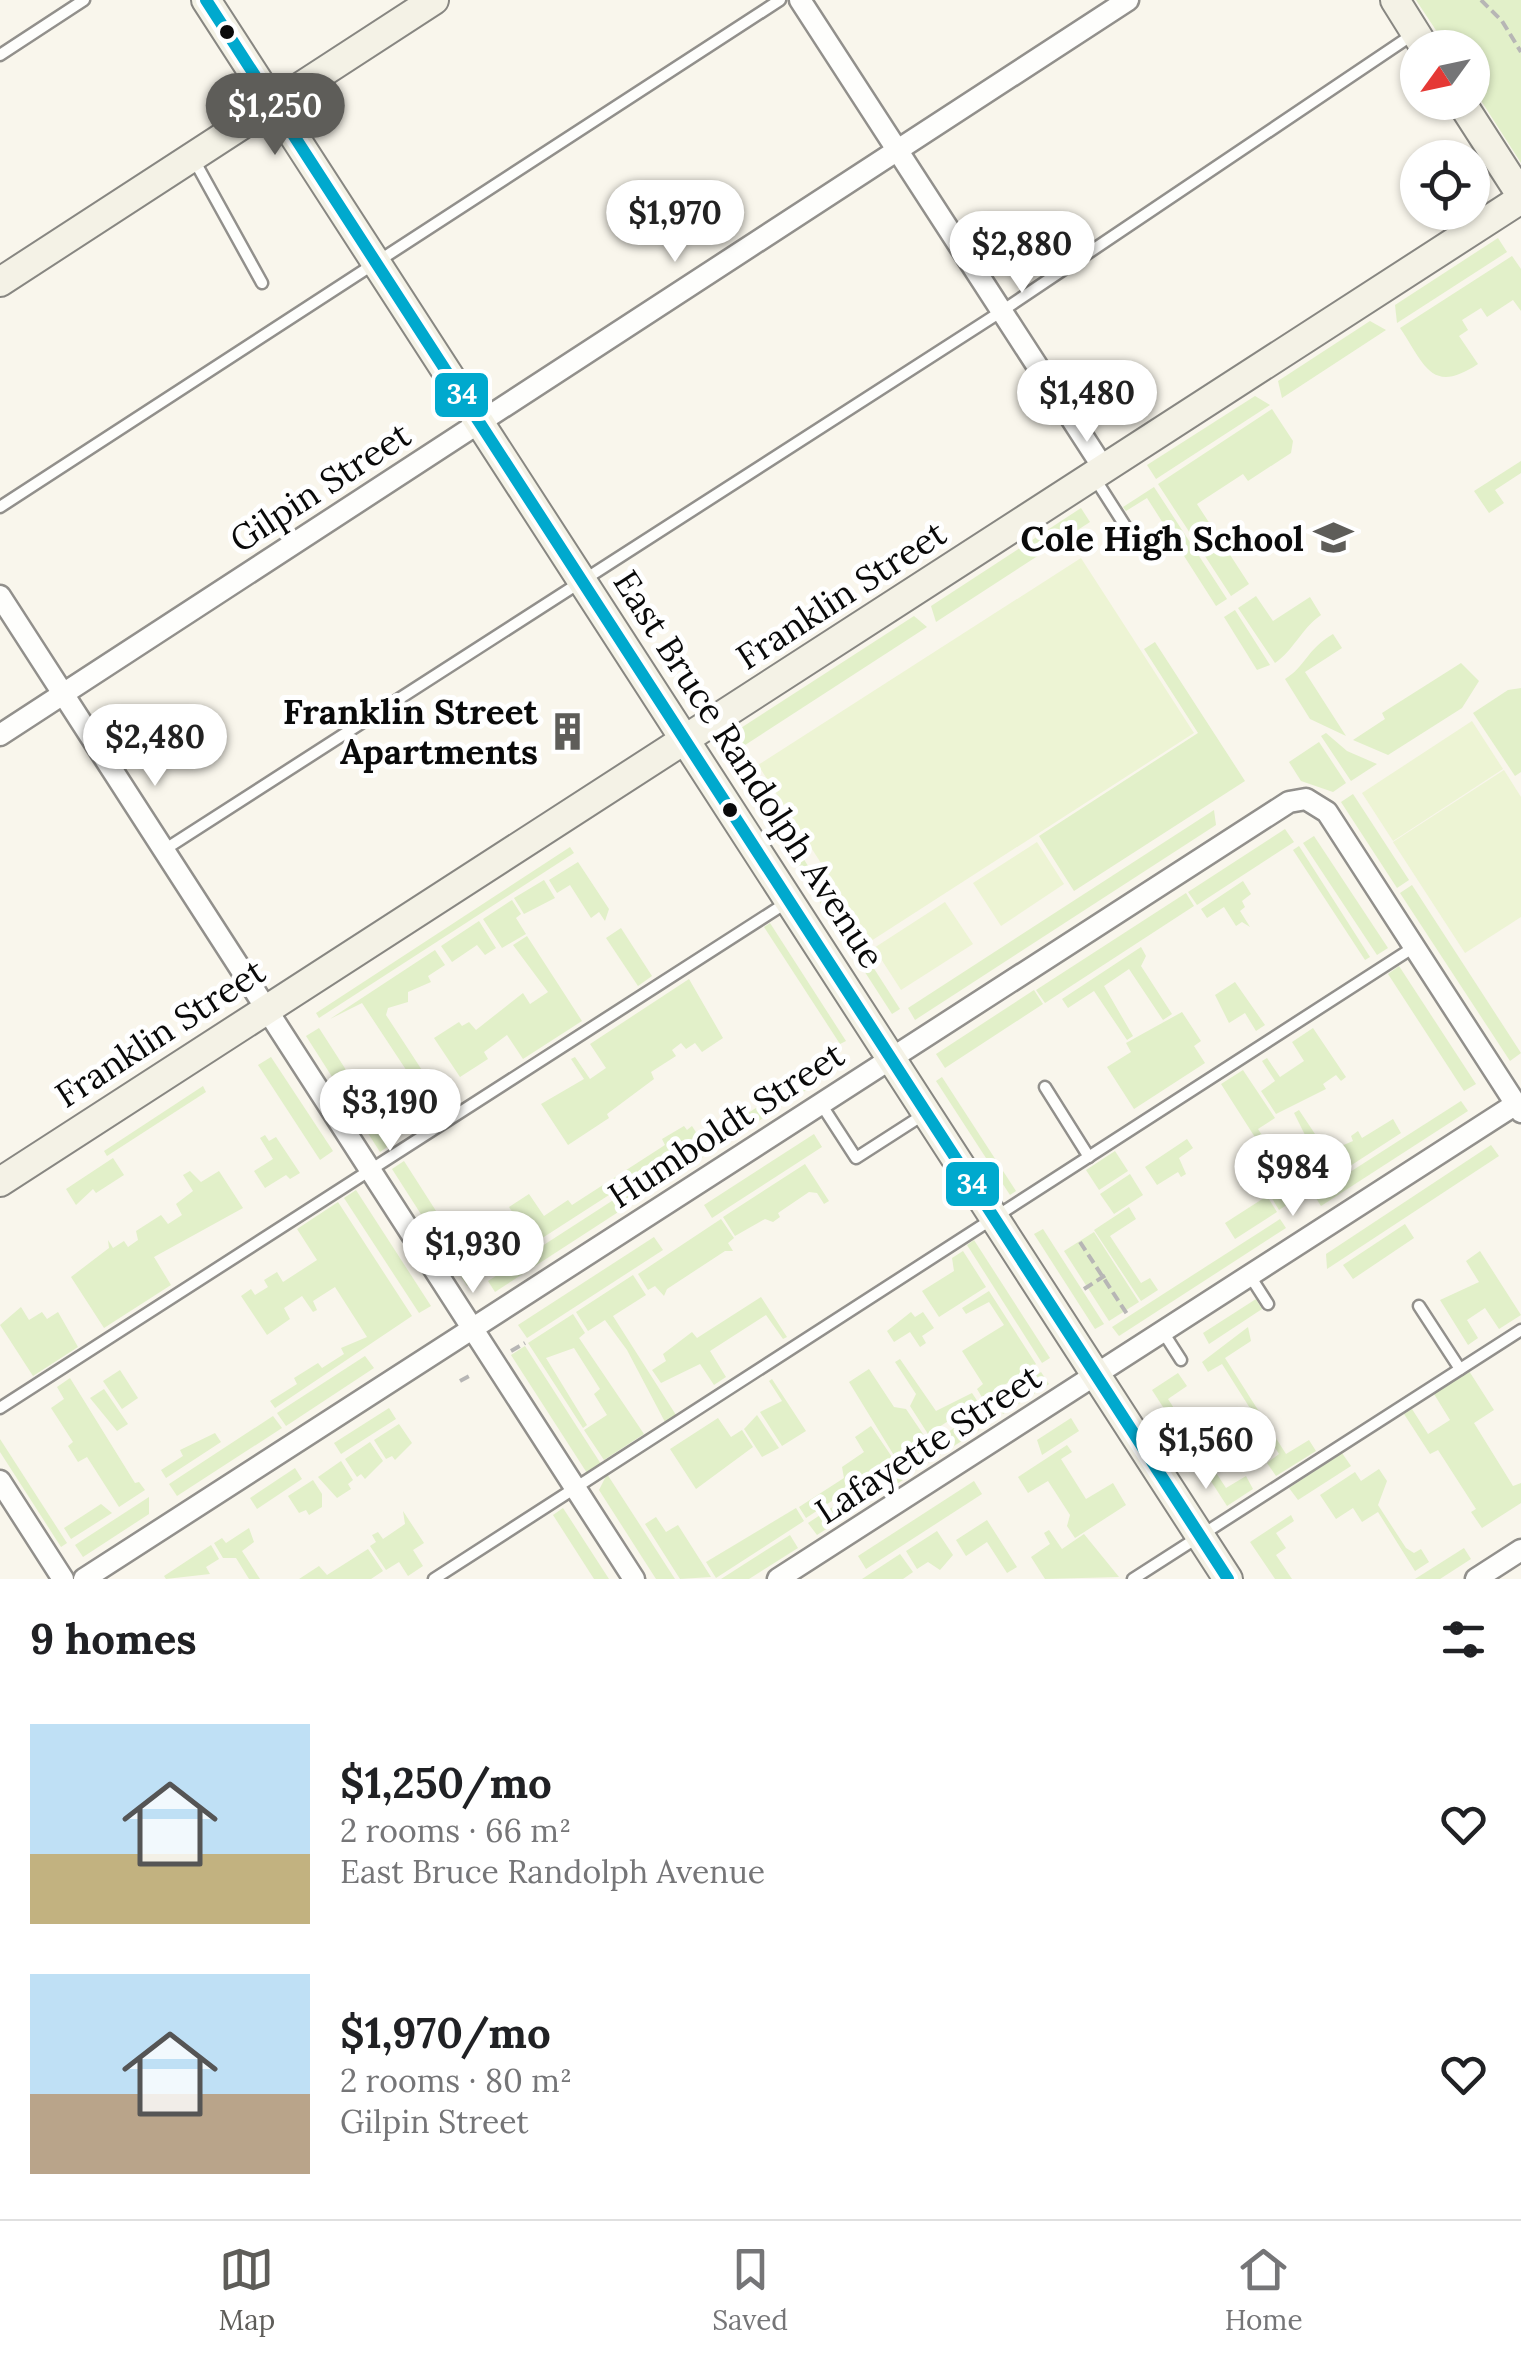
<!DOCTYPE html>
<meta charset="utf-8">
<style>
body{margin:0;font-family:Lora,serif;background:#f6f6f6;color:#202124;height:100vh;display:flex;flex-direction:column;font-size:38px;white-space:nowrap}
*{box-sizing:border-box;margin:0}
p{font-size:32px;color:#757577}
.icon{flex:none;width:55px;height:55px;fill:none;stroke:currentColor;stroke-width:2;stroke-linecap:round;stroke-linejoin:round}
.map{position:relative;height:1579px;overflow:hidden}
.drawer{display:flex;flex-direction:column;background:#fff;flex:1}
.drawer>*{flex:none}
.needle{width:65px;rotate:237deg}
.tools{position:absolute;left:1400px;top:30px;display:grid;gap:20px}
.tools a{display:grid;place-items:center;width:90px;height:90px;border-radius:50%;background:#fff;box-shadow:0 2px 8px #0004;font-size:50px}
.price{position:absolute;translate:-50% -85px;padding:0 22px;border-radius:35px;background:#fff;color:#222;font-size:32px;line-height:65px;filter:drop-shadow(0 2px 5px #0008)}
.price::after{content:'';position:absolute;left:50%;top:60px;width:30px;height:22px;margin-left:-15px;background:inherit;clip-path:polygon(0 0,100% 0,50% 100%)}
.price.active{background:#5e5d59;color:#fff}
ul{padding:0;list-style:none}
li{display:flex;align-items:center;gap:30px;height:250px;padding:0 30px}
li span{display:grid;place-items:center;flex:none;width:280px;height:200px;border-radius:0px;color:#555}
li>.icon{margin-inline-start:auto}
span .icon{width:120px;height:120px;fill:#fffc;stroke-width:1}
li b{font-size:42px}
h2{display:flex;justify-content:space-between;align-items:center;height:120px;padding:0 30px;font-size:42px}
.tabs{display:flex;justify-content:space-around;align-items:center;height:140px;border-top:2px solid #e0e0e0;background:#fff;font-size:28px;color:#757577}
.tabs a{display:grid;justify-items:center;gap:5px}
.tabs .active{color:#5e5d59}
.map>svg:first-child{display:block}
.green{fill:#e2f0c9}
.pitch{fill:#edf4d4}
.lines{fill:none;stroke-linecap:round;stroke-linejoin:round}
.lane-casing{stroke:#92908c;stroke-width:15}
.street-casing{stroke:#92908c;stroke-width:25}
.secondary-casing{stroke:#888782;stroke-width:32}
.path{stroke:#b7b6b5;stroke-width:4;stroke-dasharray:10 5;stroke-linecap:butt}
.lane{stroke:#fefefc;stroke-width:10}
.street{stroke:#fefefc;stroke-width:20}
.secondary{stroke:#f4f2e6;stroke-width:28}
.bus-1-casing{stroke:#fff;stroke-width:20}
.bus-1{stroke:#00a9ce;stroke-width:12}
.bus-dot{fill:#0a0a0a;stroke:#fff;stroke-width:4}
.labels{text-anchor:middle;dominant-baseline:central;stroke-width:10;stroke-linejoin:round;paint-order:stroke}
.street-label{font-size:35px;fill:#0a0a0a;stroke:#fff}
.poi-label{font-size:35px;font-weight:bold;fill:#0a0a0a;stroke:#fff;text-anchor:end}
.line-badge{stroke:#fff;stroke-width:4}
.badge-label{font-size:28px;text-anchor:middle;font-weight:bold;fill:#fff}
</style>
<div class="map">
<svg width="1521" height="1579" viewBox="0 0 1521 1579">
<rect width="100%" height="100%" fill="#f9f6ec"/>
<g class="green">
<path d="M1416,0H1521V163L1473,88L1472,48L1447,47Z"/>
<path d="M1498,238L1507,252L1397,323L1395,305Z"/>
<path d="M1512,256L1521,269V311L1513,300L1487,317L1481,308L1462,320L1468,330L1459,336L1478,364C1431,395 1425,365 1400,328Z"/>
<path d="M1370,321L1386,330L1282,398L1278,381Z"/>
<path d="M1255,396L1270,405L1156,479L1147,465Z"/>
<path d="M1272,409L1293,441L1291,453L1248,481L1243,474L1197,504L1249,584L1231,596L1158,484Z"/>
<path d="M1521,461V473L1495,490L1504,503L1489,513L1474,491Z"/>
<path d="M1154,487L1227,599L1216,606L1147,498L1126,511L1123,507Z"/>
<path d="M1081,508L1090,522L936,622L931,606Z"/>
<path d="M1256,596L1273,621L1310,597L1321,615C1301,629 1294,650 1275,663L1238,608Z"/>
<path d="M1235,610L1270,665L1257,670L1224,617Z"/>
<path d="M914,616L927,627L739,749L730,735Z"/>
<path d="M1333,634L1342,648L1305,672L1346,736L1310,719L1285,679C1306,666 1306,650 1333,634Z"/>
<path d="M1155,642L1245,781L1074,891L1039,836L1198,733L1144,649Z"/>
<path d="M1461,663L1479,681L1462,708L1388,755L1353,740L1385,719L1382,713Z"/>
<path d="M1521,688V772L1515,776L1473,713L1508,690Z"/>
<path d="M1326,733L1347,751L1377,764L1351,781L1321,736Z"/>
<path d="M1319,742L1346,783L1333,792L1301,781L1289,762Z"/>
<path d="M1353,794L1409,880L1397,888L1341,802Z"/>
<path d="M767,802L900,1009L892,1014L759,808Z"/>
<path d="M1214,810L1216,825L915,1020L908,1008Z"/>
<path d="M1285,829L1294,842L1197,905L1188,892Z"/>
<path d="M1314,836L1388,948L1377,955L1303,843Z"/>
<path d="M1299,846L1370,957L1365,960L1293,850Z"/>
<path d="M570,847L574,853L319,1018L316,1013Z"/>
<path d="M578,862L609,909L605,921L599,912L591,918L570,885L557,893L549,880Z"/>
<path d="M544,880L555,898L524,914L514,898Z"/>
<path d="M1243,881L1251,894L1242,901L1245,907L1240,911L1250,927L1242,922L1236,926L1224,907L1207,918L1201,909Z"/>
<path d="M1412,885L1521,1053L1510,1061L1400,893Z"/>
<path d="M1186,893L1194,906L1045,1003L1036,990Z"/>
<path d="M512,900L521,914L516,918L526,934L502,948L483,919Z"/>
<path d="M479,921L496,948L485,955L477,945L452,962L441,946Z"/>
<path d="M770,923L846,1041L840,1044L764,927Z"/>
<path d="M621,928L652,976L638,986L606,938Z"/>
<path d="M527,936L582,1021L523,1059L507,1035L484,1052L488,1059L460,1077L434,1038L459,1022L462,1026L469,1022L476,1030L523,993L530,1004L548,992L513,945Z"/>
<path d="M1141,947L1146,956L1141,966L1172,1014L1163,1020L1129,969L1104,986L1133,1036L1127,1040L1094,991L1068,1008L1062,999Z"/>
<path d="M435,950L445,965L428,976L431,982L408,992V1002L388,1008L386,1015L431,1084L422,1094L362,1003L330,1019Z"/>
<path d="M1399,966L1476,1084L1464,1091L1388,974Z"/>
<path d="M689,979L723,1038L702,1052L695,1043L686,1049L681,1043L672,1050L676,1056L651,1072L654,1079L607,1114L609,1118L568,1145L541,1104L584,1079L571,1059L575,1057L590,1079L606,1068L590,1044Z"/>
<path d="M1235,982L1265,1025L1256,1031L1245,1013L1229,1023L1215,995Z"/>
<path d="M1034,990L1043,1004L945,1068L936,1054Z"/>
<path d="M1182,1012L1201,1041L1194,1046L1205,1063L1134,1109L1107,1067L1131,1052L1126,1043Z"/>
<path d="M319,1028L393,1143L380,1152L306,1036Z"/>
<path d="M1313,1028L1346,1077L1341,1081L1336,1075L1323,1084L1326,1089L1276,1114L1261,1091L1275,1081L1262,1061L1267,1058L1280,1077L1304,1061L1292,1042Z"/>
<path d="M838,1055L845,1065L495,1292L488,1281Z"/>
<path d="M271,1057L333,1151L320,1160L258,1065Z"/>
<path d="M1243,1070L1275,1118L1258,1129L1288,1174L1281,1178L1221,1084Z"/>
<path d="M942,1077L1016,1191L1010,1195L936,1081Z"/>
<path d="M203,1086L206,1092L107,1156L104,1151Z"/>
<path d="M1461,1101L1468,1111L1321,1206L1314,1195Z"/>
<path d="M1299,1110L1327,1152L1353,1141L1351,1136L1358,1131L1362,1138L1393,1119L1401,1133L1313,1190L1304,1177L1310,1173L1306,1167L1317,1159L1294,1113Z"/>
<path d="M684,1126L687,1130L692,1126L699,1137L533,1244L509,1207L529,1194L544,1216L568,1200L572,1205L665,1145L662,1139Z"/>
<path d="M814,1134L822,1147L712,1218L704,1205Z"/>
<path d="M265,1135L269,1141L276,1137L300,1173L290,1179L286,1175L265,1188L254,1171L273,1159L260,1138Z"/>
<path d="M1187,1139L1193,1148L1179,1158L1186,1174L1181,1177L1178,1172L1157,1185L1145,1167Z"/>
<path d="M1491,1145L1499,1156L1327,1269L1326,1254Z"/>
<path d="M1115,1151L1128,1171L1099,1190L1086,1170Z"/>
<path d="M113,1158L124,1175L96,1193L93,1189L76,1205L66,1189Z"/>
<path d="M404,1161L479,1278L467,1286L392,1169Z"/>
<path d="M805,1164L829,1201L824,1204L817,1193L809,1192L778,1213L780,1217L773,1222L765,1219L735,1236L723,1217Z"/>
<path d="M190,1171L201,1182L219,1171L243,1208L154,1257L171,1285L104,1328L71,1277L109,1248L108,1240L113,1248L124,1241L128,1247L138,1240L136,1231L161,1215L168,1224L182,1215L176,1204L193,1191L183,1175Z"/>
<path d="M1130,1174L1143,1195L1114,1214L1100,1194Z"/>
<path d="M1291,1175L1294,1179L1299,1176L1308,1191L1279,1210L1270,1195Z"/>
<path d="M356,1190L431,1306L419,1313L344,1198Z"/>
<path d="M1267,1196L1277,1212L1235,1239L1225,1223Z"/>
<path d="M338,1202L412,1316L275,1408L270,1401L297,1384L294,1378L318,1363L322,1368L344,1354L341,1348L367,1337L335,1287L313,1301L317,1310L313,1312L302,1296L284,1308L290,1319L267,1335L241,1296L251,1289L255,1295L268,1287L264,1280L277,1272L283,1282L317,1260L297,1229Z"/>
<path d="M1129,1207L1136,1219L1110,1236L1141,1283L1150,1278L1158,1290L1141,1301L1094,1230Z"/>
<path d="M721,1219L734,1238L728,1243L733,1251H725L667,1289L664,1296L655,1286L648,1290L638,1274Z"/>
<path d="M1280,1219L1286,1228L1119,1336L1112,1327Z"/>
<path d="M1405,1224L1414,1238L1353,1279L1343,1265Z"/>
<path d="M1043,1229L1104,1324L1095,1329L1034,1234Z"/>
<path d="M1094,1232L1139,1302L1109,1321L1064,1251Z"/>
<path d="M654,1237L663,1250L527,1338L518,1325Z"/>
<path d="M974,1240L1050,1358L1042,1363L967,1245Z"/>
<path d="M963,1251L986,1287L939,1317L922,1291L954,1271L952,1258Z"/>
<path d="M1480,1251L1521,1315L1499,1329L1485,1308L1467,1320L1478,1338L1468,1345L1440,1300L1479,1282L1466,1261Z"/>
<path d="M633,1275L646,1295L613,1316L676,1415L665,1422L627,1350L605,1320L588,1331L576,1312Z"/>
<path d="M989,1291L1036,1364L983,1399L977,1389L983,1384L962,1351L1004,1325L989,1302L966,1314L962,1308Z"/>
<path d="M761,1297L787,1337L783,1339L766,1315L710,1351L726,1377L714,1385L700,1364L661,1383L652,1370L666,1361L663,1354L692,1332L697,1338Z"/>
<path d="M1256,1299L1262,1309L1209,1344L1203,1333Z"/>
<path d="M21,1307L29,1320L42,1312L47,1319L58,1312L78,1347L33,1376L0,1325Z"/>
<path d="M911,1312L915,1317L923,1312L934,1328L922,1336L926,1343L920,1347L910,1332L894,1342L887,1331Z"/>
<path d="M573,1314L585,1333L579,1338L644,1434L604,1460L584,1430L607,1415L594,1394L600,1389L574,1348L546,1358L587,1425L583,1428L528,1343Z"/>
<path d="M1248,1327L1251,1341L1225,1358L1286,1454L1309,1440L1316,1451L1276,1476L1267,1463L1279,1454L1222,1364L1208,1372L1202,1362Z"/>
<path d="M525,1346L601,1464L587,1473L511,1355Z"/>
<path d="M365,1356L374,1368L286,1426L277,1413Z"/>
<path d="M900,1359L936,1411L972,1393L978,1402L928,1434L910,1406L916,1394L895,1362Z"/>
<path d="M869,1369L894,1407L906,1409L925,1437L895,1457L849,1382Z"/>
<path d="M120,1370L138,1398L122,1409L103,1381Z"/>
<path d="M1469,1371L1494,1410L1474,1423L1513,1486L1521,1483V1503L1482,1528L1471,1512L1476,1509L1438,1450L1430,1454L1404,1414L1412,1409L1428,1434L1450,1420L1434,1394Z"/>
<path d="M1041,1372L1049,1384L1003,1414L995,1402Z"/>
<path d="M1178,1373L1187,1386L1168,1399L1226,1488L1246,1476L1253,1489L1227,1506L1152,1390Z"/>
<path d="M70,1378L135,1483L139,1482L145,1490L119,1507L87,1457L78,1462L68,1446L73,1442L51,1408L64,1399L57,1387Z"/>
<path d="M772,1379L806,1431L782,1446L760,1412L782,1401L769,1381Z"/>
<path d="M104,1389L128,1424L117,1431L90,1398Z"/>
<path d="M389,1408L396,1419L341,1454L334,1443Z"/>
<path d="M757,1415L779,1448L762,1457L744,1429Z"/>
<path d="M273,1416L282,1428L177,1496L169,1484Z"/>
<path d="M971,1417L979,1430L907,1476L899,1464Z"/>
<path d="M718,1418L731,1437L742,1430L753,1447L696,1489L670,1449Z"/>
<path d="M1071,1418L1079,1431L1042,1455L1037,1440Z"/>
<path d="M399,1424L412,1443L395,1460L392,1456L386,1459L374,1440Z"/>
<path d="M871,1426L894,1460L806,1518L799,1507L844,1478L842,1467L864,1452L855,1437Z"/>
<path d="M215,1433L221,1442L166,1478L161,1470L183,1456L180,1450Z"/>
<path d="M0,1439L67,1543L61,1547L0,1452Z"/>
<path d="M370,1442L383,1461L365,1479L361,1474L357,1477L345,1459Z"/>
<path d="M1067,1445L1072,1452L1061,1459L1086,1499L1113,1483L1126,1505L1075,1538L1067,1526L1070,1515L1048,1481L1028,1493L1018,1477Z"/>
<path d="M1342,1453L1351,1466L1298,1500L1289,1488Z"/>
<path d="M341,1461L353,1480L348,1484L351,1489L337,1498L318,1477Z"/>
<path d="M894,1467L903,1480L817,1535L808,1523Z"/>
<path d="M295,1468L302,1479L257,1509L250,1498Z"/>
<path d="M1379,1469L1387,1481L1378,1505L1406,1548L1414,1553L1421,1549L1429,1562L1415,1571L1378,1512L1362,1522L1353,1508L1336,1519L1320,1495L1355,1472L1361,1481Z"/>
<path d="M607,1474L675,1579H656L599,1490Z"/>
<path d="M313,1480L322,1494V1507L309,1515L306,1510L299,1513L288,1496Z"/>
<path d="M974,1481L982,1494L866,1569L858,1556Z"/>
<path d="M149,1497V1514L83,1557L75,1545Z"/>
<path d="M101,1504L112,1513L71,1539L64,1528Z"/>
<path d="M563,1508L609,1579H594L553,1515Z"/>
<path d="M796,1508L804,1521L716,1578L706,1562Z"/>
<path d="M403,1511L424,1543L413,1550L423,1566L408,1576L399,1562L386,1570L370,1546L376,1542L372,1535L378,1532L383,1539L405,1524Z"/>
<path d="M1291,1515L1294,1521L1276,1533L1286,1548L1276,1555L1292,1579H1275L1250,1542Z"/>
<path d="M656,1517L666,1532L678,1525L711,1577L680,1579L645,1524Z"/>
<path d="M987,1520L1017,1567L1007,1573L987,1542L966,1556L956,1540Z"/>
<path d="M249,1528L254,1542L242,1551L260,1579H249L236,1558H223L214,1543L222,1538L226,1543Z"/>
<path d="M1049,1530L1062,1549L1084,1534L1119,1577L1045,1579L1031,1557L1050,1544L1044,1533Z"/>
<path d="M937,1531L953,1555L940,1570L928,1562L917,1569L906,1551Z"/>
<path d="M790,1535L798,1548L749,1579H721Z"/>
<path d="M211,1545L219,1559L206,1567L210,1574L166,1579L164,1576Z"/>
<path d="M1464,1548L1471,1559L1440,1579H1415Z"/>
<path d="M368,1549L383,1571L371,1579H299L319,1566L327,1575Z"/>
<path d="M900,1554L913,1572L903,1579H862Z"/>
</g>
<g class="pitch">
<path d="M1081,558L1194,733L871,941L758,765Z"/>
<path d="M1472,721L1503,769L1393,841L1362,793Z"/>
<path d="M1504,770L1521,797V917L1465,953L1393,842Z"/>
<path d="M1037,842L1064,884L1001,926L973,883Z"/>
<path d="M945,902L973,944L901,990L874,948Z"/>
</g>
<g class="lines">
<defs>
<g id="lane">
<path d="M0,55L84,0"/>
<path d="M193,158L262,283"/>
<path d="M1094,477L1131,535"/>
<path d="M0,507L780,0"/>
<path d="M164,850L1002,311L1415,33"/>
<path d="M1045,1087L1089,1157"/>
<path d="M821,1104L856,1158L926,1113"/>
<path d="M1250,1276L1268,1304"/>
<path d="M1419,1306L1460,1369"/>
<path d="M1163,1332L1181,1360"/>
<path d="M0,1408L789,901"/>
<path d="M434,1579L1414,947"/>
<path d="M1133,1579L1521,1330"/>
</g>
<g id="street">
<path d="M800,0L1104,469"/>
<path d="M0,596L634,1579"/>
<path d="M0,735L1128,0"/>
<path d="M0,1481L63,1579"/>
<path d="M84,1579L1289,802L1306,799L1327,812L1521,1112"/>
<path d="M778,1579L1516,1104"/>
<path d="M1476,1579L1521,1550"/>
</g>
<g id="secondary">
<path d="M206,0L1228,1579"/>
<path d="M1395,0L1425,48"/>
<path d="M1461,102L1521,195"/>
<path d="M0,282L434,0"/>
<path d="M0,1182L1521,199"/>
</g>
</defs>
<use href="#lane" class="lane-casing"/>
<use href="#street" class="street-casing"/>
<use href="#secondary" class="secondary-casing"/>
<g class="path">
<path d="M1481,0L1502,21L1521,52"/>
<path d="M1080,1242L1127,1314"/>
<path d="M1084,1289L1109,1273"/>
<path d="M511,1351L525,1343"/>
<path d="M460,1381L473,1374"/>
</g>
<use href="#lane" class="lane"/>
<use href="#street" class="street"/>
<use href="#secondary" class="secondary"/>
<defs>
<path id="bus-1" d="M206,0L1228,1579"/>
</defs>
<use href="#bus-1" class="bus-1-casing"/>
<use href="#bus-1" class="bus-1"/>
</g>
<defs>
<symbol id="school-bare" viewBox="-9 -9 18 18"><path d="M0-5L7-2L0 1L-7-2ZM-4 1L0 2.5L4 1V4Q0 6-4 4Z" fill="#5e5d59" stroke="#fff" stroke-width="2.5" paint-order="stroke"/></symbol>
<symbol id="building-bare" viewBox="-9 -9 18 18"><path d="M-4-6H4V6H1V3H-1V6H-4ZM-2.5-4.3h1.7v1.8h-1.7ZM.8-4.3h1.7v1.8H.8ZM-2.5-1h1.7V.8h-1.7ZM.8-1h1.7V.8H.8Z" fill="#5e5d59" stroke="#fff" stroke-width="2.5" paint-order="stroke"/></symbol>
</defs>
<g fill-rule="evenodd">
<use href="#school-bare" x="1306" y="510" width="55" height="55"/>
<use href="#building-bare" x="540" y="704" width="55" height="55"/>
</g>
<g class="bus-dot">
<circle cx="227" cy="32" r="9"/>
<circle cx="730" cy="810" r="9"/>
</g>
<g class="labels">
<g class="street-label">
<text transform="translate(320 487) rotate(-33)">Gilpin Street</text>
<text transform="translate(841 595) rotate(-33)">Franklin Street</text>
<text transform="translate(749 769) rotate(57)">East Bruce Randolph Avenue</text>
<text transform="translate(160 1033) rotate(-33)">Franklin Street</text>
<text transform="translate(726 1125) rotate(-33)">Humboldt Street</text>
<text transform="translate(928 1444) rotate(-33)">Lafayette Street</text>
</g>
<g class="poi-label">
<text x="1304" y="538">Cole High School</text>
<text x="538" y="711">Franklin Street<tspan x="538" dy="40">Apartments</tspan></text>
</g>
</g>
<g class="line-badge">
<rect x="433" y="371" width="57" height="48" rx="10" fill="#00a9ce"/>
<rect x="944" y="1160" width="57" height="48" rx="10" fill="#00a9ce"/>
</g>
<g class="badge-label">
<text x="462" y="404">34</text>
<text x="972" y="1194">34</text>
</g>
</svg>
<div class="tools">
<a><svg class="needle" viewBox="-14 -14 28 28"><path d="M0-13l5 13h-10z" fill="#e53935"/><path d="M0 13l5-13h-10z" fill="#757577"/></svg></a>
<a><svg class="icon" aria-label="locate" viewBox="0 0 24 24"><circle cx="12" cy="12" r="6"/><path d="M12 2v4M12 18v4M2 12h4M18 12h4"/></svg></a>
</div>
<b class="price active" style="left:275px;top:158px">$1,250</b>
<b class="price" style="left:675px;top:265px">$1,970</b>
<b class="price" style="left:1022px;top:296px">$2,880</b>
<b class="price" style="left:1087px;top:445px">$1,480</b>
<b class="price" style="left:155px;top:789px">$2,480</b>
<b class="price" style="left:390px;top:1154px">$3,190</b>
<b class="price" style="left:1293px;top:1219px">$984</b>
<b class="price" style="left:473px;top:1296px">$1,930</b>
<b class="price" style="left:1206px;top:1492px">$1,560</b>
</div>
<section class="drawer">
<h2>9 homes<svg class="icon" aria-label="filters" viewBox="0 0 24 24"><path d="M4 7h16M4 17h16"/><circle cx="9" cy="7" r="2"/><circle cx="15" cy="17" r="2"/></svg></h2>
<ul>
<li><span style="background:linear-gradient(#bfe0f5 65%,#c2b280 0)"><svg class="icon" aria-label="home" viewBox="0 0 24 24"><path d="M3 11l9-7 9 7M6 9v11h12V9"/></svg></span><div><b>$1,250/mo</b><p>2 rooms · 66 m²</p><p>East Bruce Randolph Avenue</p></div><svg class="icon" aria-label="heart" viewBox="0 0 24 24"><path d="M12 20l-8-8c-3-5 5-10 8-4 3-6 11-1 8 4z"/></svg></li>
<li><span style="background:linear-gradient(#bfe0f5 60%,#b9a48a 0)"><svg class="icon" aria-label="home" viewBox="0 0 24 24"><path d="M3 11l9-7 9 7M6 9v11h12V9"/></svg></span><div><b>$1,970/mo</b><p>2 rooms · 80 m²</p><p>Gilpin Street</p></div><svg class="icon" aria-label="heart" viewBox="0 0 24 24"><path d="M12 20l-8-8c-3-5 5-10 8-4 3-6 11-1 8 4z"/></svg></li>
</ul>
</section>
<nav class="tabs">
<a class="active"><svg class="icon" aria-label="map" viewBox="0 0 24 24"><path d="M3 6l6-2 6 2 6-2v14l-6 2-6-2-6 2zM9 4v14M15 6v14"/></svg>Map</a>
<a><svg class="icon" aria-label="saved" viewBox="0 0 24 24"><path d="M7 4h10v16l-5-4-5 4z"/></svg>Saved</a>
<a><svg class="icon" aria-label="home" viewBox="0 0 24 24"><path d="M3 11l9-7 9 7M6 9v11h12V9"/></svg>Home</a>
</nav>
